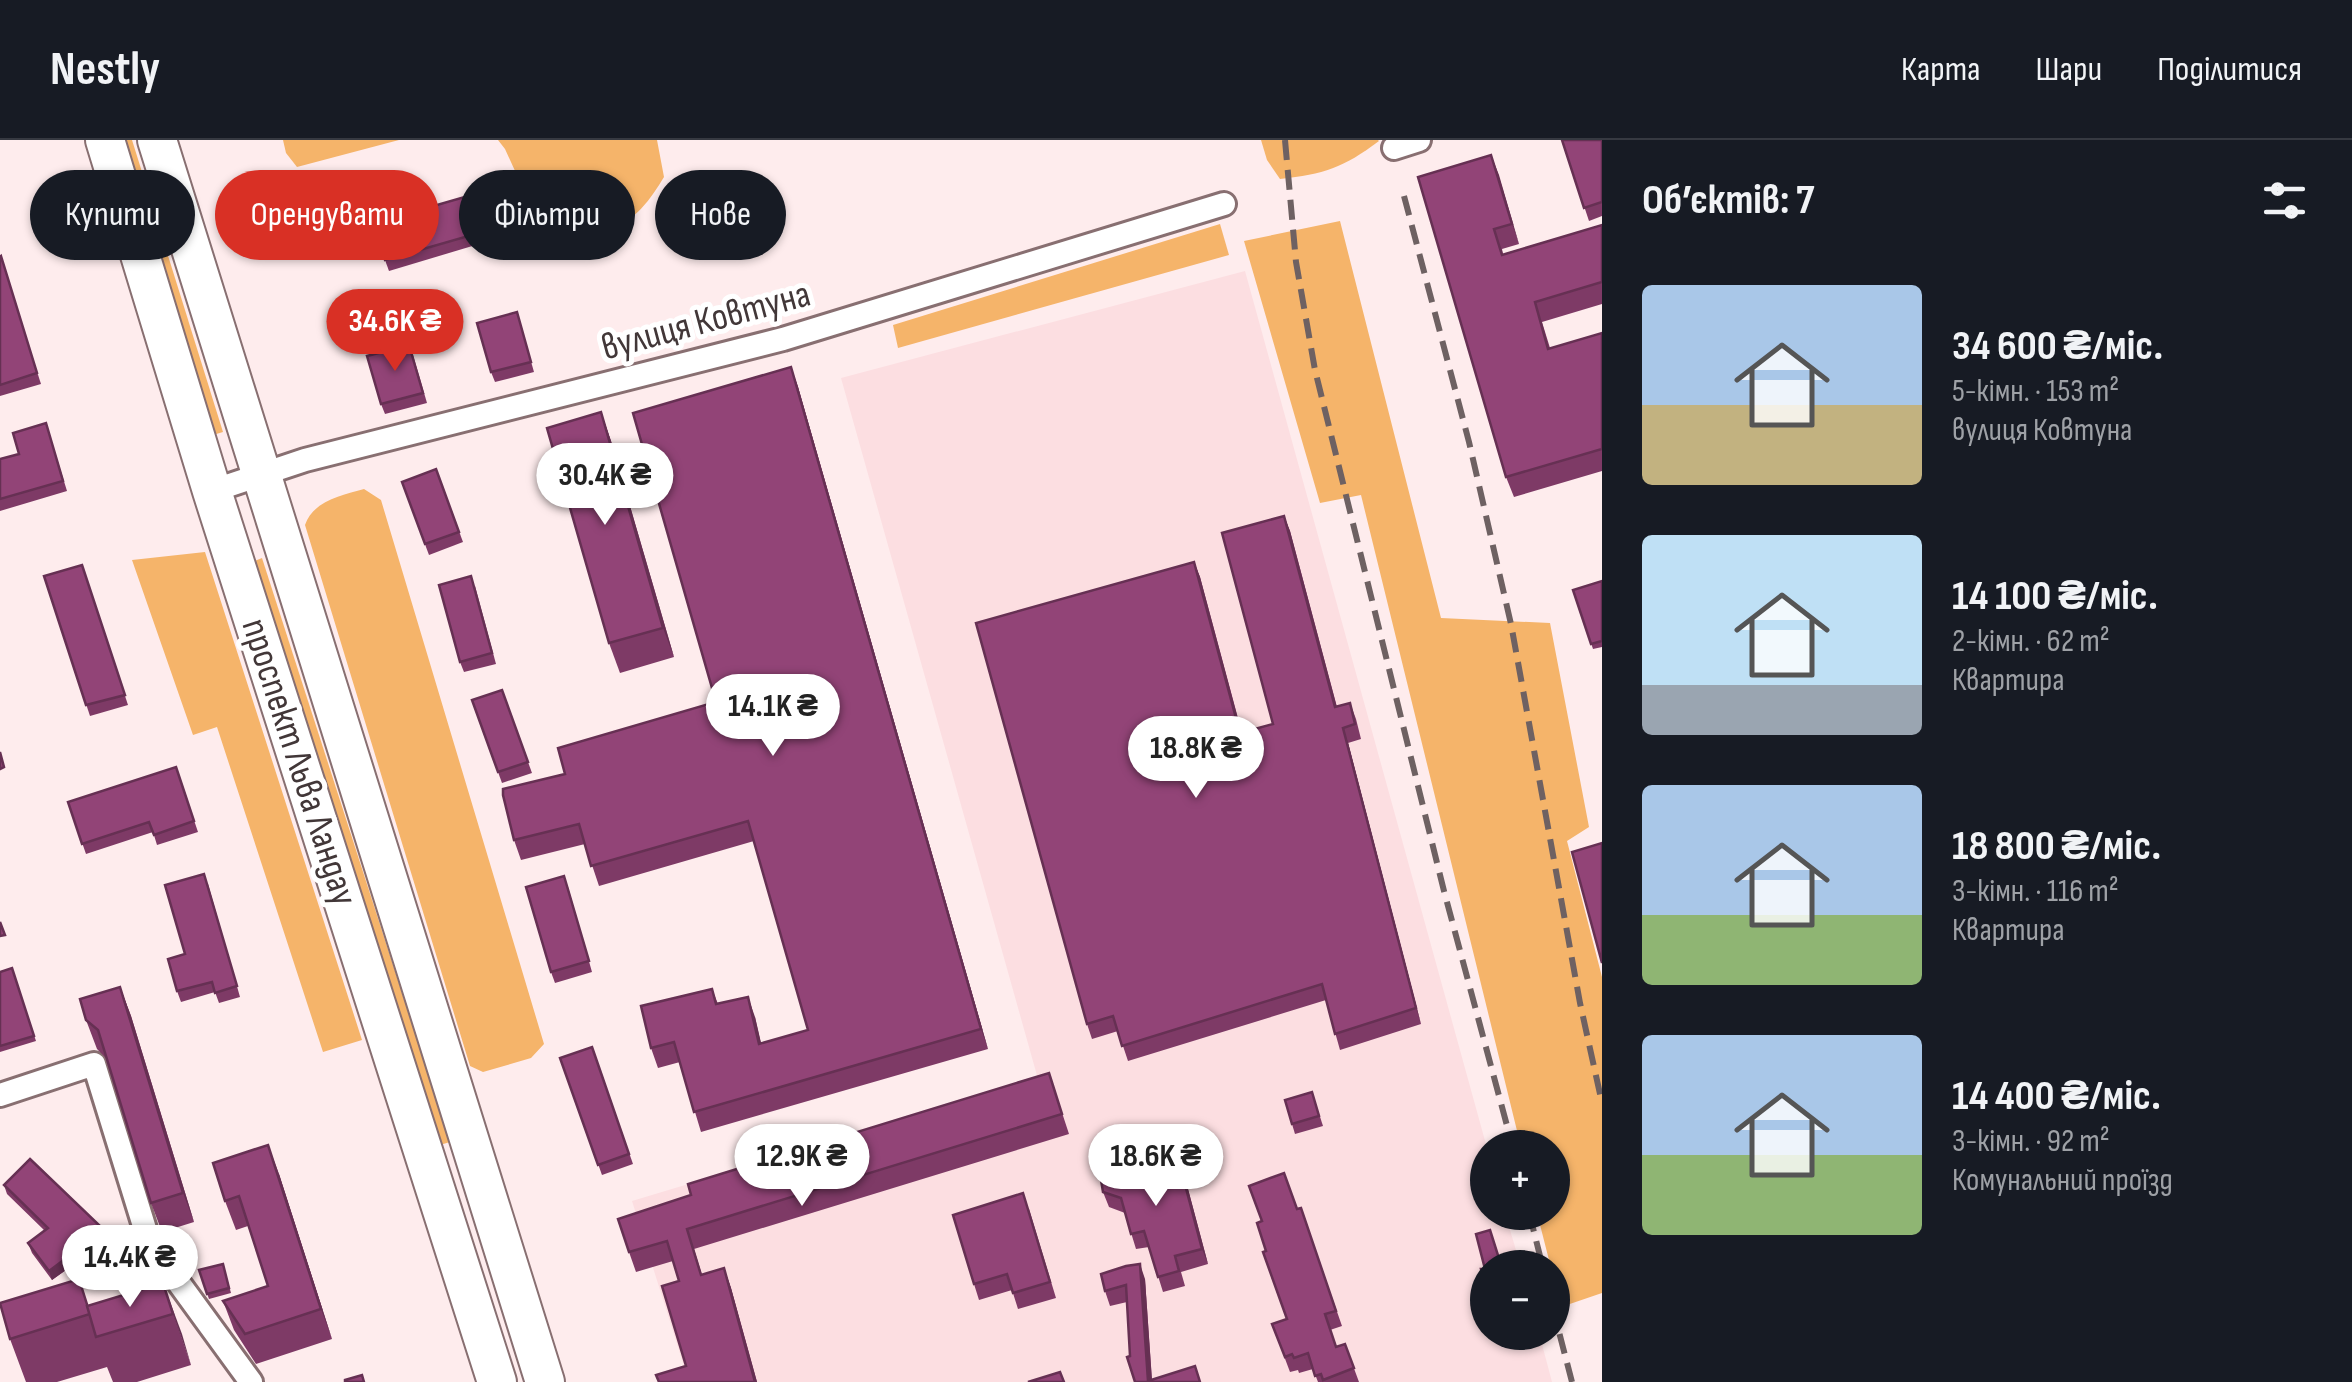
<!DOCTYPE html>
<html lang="uk">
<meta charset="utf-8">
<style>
body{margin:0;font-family:"Sofia Sans Condensed",sans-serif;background:#242831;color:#f1f3f6;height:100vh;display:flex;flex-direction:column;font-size:38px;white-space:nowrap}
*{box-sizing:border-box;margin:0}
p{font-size:32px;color:#9ea1a6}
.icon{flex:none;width:55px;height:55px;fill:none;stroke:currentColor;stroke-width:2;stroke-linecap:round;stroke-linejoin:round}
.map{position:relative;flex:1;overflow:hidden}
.side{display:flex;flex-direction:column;background:#171b24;width:750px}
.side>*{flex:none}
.banner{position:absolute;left:30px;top:30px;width:950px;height:90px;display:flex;gap:20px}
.fabs{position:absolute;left:1470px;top:990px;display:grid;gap:20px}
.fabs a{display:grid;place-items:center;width:100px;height:100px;border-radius:50%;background:#171b24;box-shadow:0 2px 8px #0004;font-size:50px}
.price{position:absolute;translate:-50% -85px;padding:0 22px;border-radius:35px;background:#fff;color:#222;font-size:32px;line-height:65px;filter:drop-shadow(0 2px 5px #0008)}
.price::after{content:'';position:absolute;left:50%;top:60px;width:30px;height:22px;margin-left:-15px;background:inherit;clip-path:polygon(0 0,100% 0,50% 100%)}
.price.active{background:#d93025;color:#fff}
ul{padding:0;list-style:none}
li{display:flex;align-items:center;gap:30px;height:250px;padding:0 40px}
li span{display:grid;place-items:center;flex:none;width:280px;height:200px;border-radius:10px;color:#555}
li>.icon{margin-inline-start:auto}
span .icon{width:120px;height:120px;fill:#fffc;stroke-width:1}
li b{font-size:42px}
h2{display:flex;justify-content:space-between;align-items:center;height:120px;padding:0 40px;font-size:42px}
.pill{padding:0 35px;border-radius:45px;background:#171b24;box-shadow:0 2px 8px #0004;font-size:35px;line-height:90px}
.pill.active{background:#d93025;color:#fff}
header{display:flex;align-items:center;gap:60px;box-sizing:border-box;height:140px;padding:0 50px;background:#171b24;border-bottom:2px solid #363941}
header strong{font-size:48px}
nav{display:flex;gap:55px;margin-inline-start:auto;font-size:35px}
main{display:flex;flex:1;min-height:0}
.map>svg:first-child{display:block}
.built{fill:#fcdee1}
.green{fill:#f5b46a}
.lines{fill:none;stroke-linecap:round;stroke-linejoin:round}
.minor-casing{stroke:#886f71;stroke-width:28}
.primary-casing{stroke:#886f71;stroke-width:42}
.minor{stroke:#fff;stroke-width:22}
.primary{stroke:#fff;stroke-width:38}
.rail{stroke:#6e6162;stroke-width:6;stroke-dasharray:20 10;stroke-linecap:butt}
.wall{fill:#7e3a66}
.shaded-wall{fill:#663053}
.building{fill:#924477;stroke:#663053;stroke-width:2.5}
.labels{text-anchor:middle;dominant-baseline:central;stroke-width:10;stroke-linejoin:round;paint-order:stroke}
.street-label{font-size:38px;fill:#423738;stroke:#fff}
</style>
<header>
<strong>Nestly</strong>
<nav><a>Карта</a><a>Шари</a><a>Поділитися</a></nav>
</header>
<main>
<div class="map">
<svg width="1602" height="1242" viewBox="0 0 1602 1242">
<rect width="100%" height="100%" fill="#feeced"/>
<path class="built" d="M1245,131L1487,1008L1488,1072L1505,1073L1521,1127L1488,1128V1192L1539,1193L1552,1242H689L632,1061L1038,939L841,238Z"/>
<g class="green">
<path d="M122,0H132L223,292L213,295Z"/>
<path d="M283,0H399L297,27L286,13Z"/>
<path d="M498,0H657L664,37C637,82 623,85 577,106L541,88L505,9Z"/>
<path d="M1261,0H1378L1379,1C1343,28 1324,34 1280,39L1267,20Z"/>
<path d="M1340,81L1441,478L1550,483L1589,687L1567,701L1602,837V1153L1561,1167L1537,1073L1552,1072V1008L1521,1007L1361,355L1320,363L1244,101Z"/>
<path d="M1220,84L1229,115L898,208L893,185Z"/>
<path d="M364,349L381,360L544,904L531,918L483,932L470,926L305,385C313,361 342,355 364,349Z"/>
<path d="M205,412L362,900L323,912L217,587L193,595L132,420Z"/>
<path d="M262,418L450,1002L440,1005L252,422Z"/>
</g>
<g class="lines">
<defs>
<g id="minor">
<path d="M1394,8L1419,0"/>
<path d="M212,351L305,320L783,199L1224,64"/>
<path d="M0,955L94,924L149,1102L251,1242"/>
</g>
<g id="primary">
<path d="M105,0L212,351L497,1242"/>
<path d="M157,0L545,1242"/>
</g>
</defs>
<use href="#minor" class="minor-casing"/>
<use href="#primary" class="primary-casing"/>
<use href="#minor" class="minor"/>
<use href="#primary" class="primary"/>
<g class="rail">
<path d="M1285,0L1296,122L1315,230L1444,751L1513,1008"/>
<path d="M1404,56L1469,302L1511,484L1580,863L1602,963"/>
<path d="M1529,1072L1543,1128"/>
<path d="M1552,1165L1572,1242"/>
</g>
</g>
<g class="wall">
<path d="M1562,0H1602V76L1589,81Z"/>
<path d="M1491,15L1519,104L1502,109L1503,114L1602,85V164L1542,182L1550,208L1602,193V331L1514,357L1506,337Z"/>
<path d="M475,54L489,101L389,131L385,120Z"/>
<path d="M0,117L41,244L0,256Z"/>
<path d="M520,183L534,232L495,242L491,232Z"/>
<path d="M413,215L427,263L385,274L381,264Z"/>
<path d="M791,227L798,247L988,909L701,992L680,922L658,928L651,908L712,849L718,864L755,877L761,904L808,890L754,701L599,746L585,704L521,720L514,700L565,634L716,562Z"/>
<path d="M601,272L611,301L674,517L620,533L609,503Z"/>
<path d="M46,283L67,351L0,371V319L19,314Z"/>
<path d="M436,329L463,402L429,415L402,342Z"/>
<path d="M1284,376L1290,391L1337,567L1350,563L1356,579L1361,599L1348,603L1421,884L1340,910L1326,860L1128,921L1118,891L1092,899L1087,884L1194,422L1200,437L1242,593L1273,584Z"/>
<path d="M82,425L128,565L90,576L44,436Z"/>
<path d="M1602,441V507L1593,509L1573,450Z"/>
<path d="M475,446L496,524L464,532L460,522Z"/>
<path d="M502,550L532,633L502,643L472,560Z"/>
<path d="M176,627L198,692L157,705L153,692L86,714L68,662Z"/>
<path d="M208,744L240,857L219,863L215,852L181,862L177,851L185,814Z"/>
<path d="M568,747L592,832L555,843L551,832Z"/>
<path d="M12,828L36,901L0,912V832Z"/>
<path d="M120,847L131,876L194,1082L162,1092L151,1063L106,918L97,909L86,880Z"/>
<path d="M592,907L633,1024L602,1035L560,918Z"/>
<path d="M1049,933L1069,994L694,1109L702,1135L724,1128L731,1148L757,1242H659L686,1226L679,1141L673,1121L636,1132L629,1112L691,1055Z"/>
<path d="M1312,952L1323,986L1295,994L1292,984Z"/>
<path d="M1134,1030L1184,1034L1208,1124L1181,1132L1185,1146L1163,1152L1149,1107L1136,1109L1125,1073L1109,1067L1103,1052Z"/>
<path d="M279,1034L332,1199L256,1224L234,1190L223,1161L268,1146L248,1086L236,1090L225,1061Z"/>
<path d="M4,1045L103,1096L77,1122L52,1140L32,1113L28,1103L45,1091L7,1054Z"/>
<path d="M1301,1068L1342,1186L1330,1190L1336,1207L1345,1204L1359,1242H1318L1313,1229L1299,1233L1298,1230L1290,1232L1272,1184L1287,1179L1266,1111L1297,1069Z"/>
<path d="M1029,1069L1056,1158L1018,1169L1012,1150L979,1160L974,1144Z"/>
<path d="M223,1124L231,1153L209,1159L199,1130Z"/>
<path d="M1145,1139L1152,1240L1201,1242H1135L1130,1216L1127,1162L1110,1166L1105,1151Z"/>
<path d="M163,1143L191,1225L137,1242H113L107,1227L57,1242H26L10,1199L89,1165Z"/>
</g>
<g class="shaded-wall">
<path d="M1491,15L1499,35L1519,104L1512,84Z"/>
<path d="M791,227L798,247L988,909L981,889Z"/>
<path d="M601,272L611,301L674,517L663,488Z"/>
<path d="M1284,376L1290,391L1341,583L1335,567Z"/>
<path d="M1194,422L1200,437L1246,609L1240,593Z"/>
<path d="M1343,588L1348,603L1421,884L1416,868Z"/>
<path d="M120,847L131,876L194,1082L183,1053Z"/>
<path d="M748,857L755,877L766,924L759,904Z"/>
<path d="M268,1005L279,1034L332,1199L321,1169Z"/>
<path d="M1178,1018L1184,1034L1208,1124L1202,1109Z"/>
<path d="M100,1086L103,1096L77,1122L52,1140L49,1131Z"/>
<path d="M1140,1124L1145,1139L1152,1242H1148Z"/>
<path d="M724,1128L731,1148L757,1242H755Z"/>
<path d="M163,1143L182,1194L191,1225L173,1174Z"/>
</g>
<g class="building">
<path d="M1562,0H1602V62L1584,68Z"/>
<path d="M1491,15L1512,84L1494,89L1502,115L1602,85V142L1535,162L1548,209L1602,193V309L1506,337L1418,37Z"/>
<path d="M475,54L486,91L385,120L374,83Z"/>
<path d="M1,116L37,233L0,245V117Z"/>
<path d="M517,172L531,222L491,232L477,183Z"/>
<path d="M409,205L423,253L381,264L367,216Z"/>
<path d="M791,227L981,889L694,972L674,902L651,908L641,866L712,849L716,864L748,857L759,904L808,890L748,681L591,726L579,684L514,700L503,655V649L565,634L558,608L716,562L633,273Z"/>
<path d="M601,272L663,488L609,503L547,288Z"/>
<path d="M46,283L63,341L0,359V319L19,314L13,293Z"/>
<path d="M436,329L459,392L425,404L402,342Z"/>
<path d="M1284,376L1335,567L1350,563L1355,584L1343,588L1416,868L1335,894L1322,844L1122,906L1113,876L1087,884L976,483L1194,422L1240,593L1273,584L1222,393Z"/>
<path d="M82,425L125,555L86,565L44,436Z"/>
<path d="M471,436L492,513L460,522L439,445Z"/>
<path d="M1602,441V501L1591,504L1573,450Z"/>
<path d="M502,550L528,622L498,632L472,560Z"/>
<path d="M0,612L4,627L0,629Z"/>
<path d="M176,627L194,681L154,695L149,682L82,704L68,662Z"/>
<path d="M1602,703V823L1572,712Z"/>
<path d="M204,734L237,846L215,853L212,842L177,851L168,819L185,814L165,745Z"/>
<path d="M564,736L589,821L551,832L526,747Z"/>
<path d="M0,782L5,795L0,796Z"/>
<path d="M12,828L34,896L0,906V832Z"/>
<path d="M120,847L183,1053L151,1063L98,890L86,880L80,859Z"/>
<path d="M592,907L629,1014L598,1025L560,918Z"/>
<path d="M1049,933L1062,974L687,1089L701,1135L724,1128L755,1242H659L656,1235L686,1226L662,1146L679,1141L667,1101L629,1112L618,1079L691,1055L688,1044Z"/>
<path d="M1312,952L1319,976L1292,984L1285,960Z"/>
<path d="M268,1005L321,1169L245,1194L223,1161L268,1146L239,1056L225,1061L213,1023Z"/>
<path d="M1128,1014L1133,1031L1178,1018L1202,1109L1175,1116L1179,1131L1158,1137L1144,1091L1131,1094L1121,1058L1103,1052L1101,1040L1111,1029L1109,1019Z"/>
<path d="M30,1019L100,1086L73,1113L49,1131L28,1103L48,1088L4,1045Z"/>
<path d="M1284,1033L1297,1069L1301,1068L1336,1171L1325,1174L1336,1207L1345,1204L1354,1228L1323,1240L1321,1234L1315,1236L1308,1213L1294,1218L1292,1214L1285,1217L1272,1184L1287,1179L1263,1112L1266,1111L1257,1083L1262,1081L1249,1046Z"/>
<path d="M1023,1053L1050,1142L1013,1153L1007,1134L974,1144L953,1075Z"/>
<path d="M1490,1090L1502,1128H1488V1154L1481,1129H1485L1476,1094Z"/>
<path d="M223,1124L229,1148L207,1154L199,1130Z"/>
<path d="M1140,1124L1148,1241L1195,1226L1200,1242H1135L1127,1217L1130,1216L1126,1145L1105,1151L1101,1134L1126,1126Z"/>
<path d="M79,1139L90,1174L10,1199L0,1163Z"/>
<path d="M163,1143L173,1174L96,1197L87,1166Z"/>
<path d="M1060,1232L1064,1242H1028Z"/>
<path d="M362,1235L364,1242H345V1240Z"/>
</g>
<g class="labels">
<g class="street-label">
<text transform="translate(706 181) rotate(-15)">вулиця Ковтуна</text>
<text transform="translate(299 622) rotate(72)">проспект Льва Ландау</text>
</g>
</g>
</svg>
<div class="fabs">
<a>+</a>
<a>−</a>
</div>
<b class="price active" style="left:395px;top:234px">34.6K ₴</b>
<b class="price" style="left:605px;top:388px">30.4K ₴</b>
<b class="price" style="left:773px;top:619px">14.1K ₴</b>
<b class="price" style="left:1196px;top:661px">18.8K ₴</b>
<b class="price" style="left:802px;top:1069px">12.9K ₴</b>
<b class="price" style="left:1156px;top:1069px">18.6K ₴</b>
<b class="price" style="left:130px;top:1170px">14.4K ₴</b>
<div class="banner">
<a class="pill">Купити</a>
<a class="pill active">Орендувати</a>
<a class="pill">Фільтри</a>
<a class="pill">Нове</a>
</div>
</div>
<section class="side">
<h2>Об’єктів: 7<svg class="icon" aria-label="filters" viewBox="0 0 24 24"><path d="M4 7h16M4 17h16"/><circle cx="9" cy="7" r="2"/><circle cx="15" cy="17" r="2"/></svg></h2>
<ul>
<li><span style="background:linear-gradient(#a9c7e8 60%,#c2b280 0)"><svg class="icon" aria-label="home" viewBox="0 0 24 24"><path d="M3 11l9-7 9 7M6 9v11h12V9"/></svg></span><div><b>34 600 ₴/міс.</b><p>5-кімн. · 153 m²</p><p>вулиця Ковтуна</p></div></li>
<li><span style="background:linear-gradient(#bfe0f5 75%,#9aa5b1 0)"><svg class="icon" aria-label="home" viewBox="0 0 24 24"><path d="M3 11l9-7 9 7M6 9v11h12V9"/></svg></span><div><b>14 100 ₴/міс.</b><p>2-кімн. · 62 m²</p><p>Квартира</p></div></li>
<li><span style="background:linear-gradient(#a9c7e8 65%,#8fb573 0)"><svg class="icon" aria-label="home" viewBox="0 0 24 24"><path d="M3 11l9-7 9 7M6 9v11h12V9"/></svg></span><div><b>18 800 ₴/міс.</b><p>3-кімн. · 116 m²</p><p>Квартира</p></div></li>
<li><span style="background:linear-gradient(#a9c7e8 60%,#8fb573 0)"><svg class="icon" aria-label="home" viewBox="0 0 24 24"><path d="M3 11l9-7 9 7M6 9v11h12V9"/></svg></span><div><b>14 400 ₴/міс.</b><p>3-кімн. · 92 m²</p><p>Комунальний проїзд</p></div></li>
</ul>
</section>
</main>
